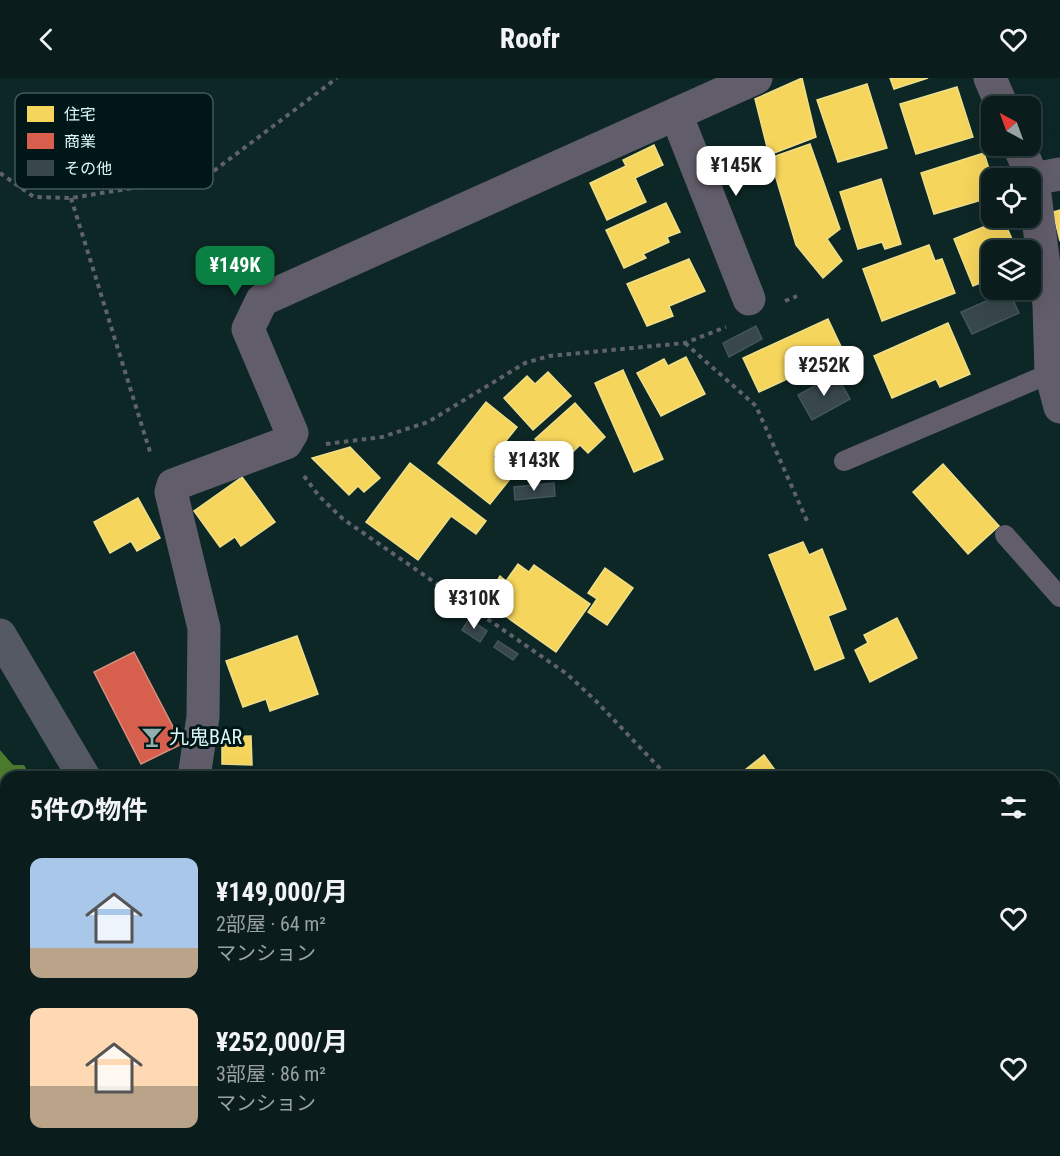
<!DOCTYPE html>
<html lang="ja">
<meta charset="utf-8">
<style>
body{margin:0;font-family:"Roboto Condensed","Noto Sans JP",sans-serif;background:#182a29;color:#f1f3f6;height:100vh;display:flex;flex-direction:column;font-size:22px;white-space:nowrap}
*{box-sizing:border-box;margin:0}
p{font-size:20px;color:#99a2a3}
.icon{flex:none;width:33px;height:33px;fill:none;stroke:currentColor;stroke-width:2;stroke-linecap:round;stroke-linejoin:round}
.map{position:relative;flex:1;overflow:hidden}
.details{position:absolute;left:0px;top:693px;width:1060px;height:386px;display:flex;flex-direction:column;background:#0a1d1c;border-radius:18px 18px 0 0;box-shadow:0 6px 24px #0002,0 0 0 2px #2a3b3b}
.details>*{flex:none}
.needle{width:39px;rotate:319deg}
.buttons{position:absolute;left:981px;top:18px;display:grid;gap:12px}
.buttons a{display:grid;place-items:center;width:60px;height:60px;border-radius:12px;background:#0a1d1c;box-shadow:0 6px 24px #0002,0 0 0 2px #2a3b3b;font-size:30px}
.price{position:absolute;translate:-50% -51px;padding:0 14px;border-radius:12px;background:#fff;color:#222;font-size:20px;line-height:39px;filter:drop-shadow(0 2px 3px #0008)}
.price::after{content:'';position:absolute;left:50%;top:36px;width:18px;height:14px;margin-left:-9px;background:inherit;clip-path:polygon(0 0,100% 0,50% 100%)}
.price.current{background:#0b8043;color:#fff}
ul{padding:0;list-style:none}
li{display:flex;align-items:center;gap:18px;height:150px;padding:0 30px}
li span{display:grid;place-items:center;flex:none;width:168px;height:120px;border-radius:12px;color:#555}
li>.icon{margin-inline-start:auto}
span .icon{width:72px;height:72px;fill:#fffc;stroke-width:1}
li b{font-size:26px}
h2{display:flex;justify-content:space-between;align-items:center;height:72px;padding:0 30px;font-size:26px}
header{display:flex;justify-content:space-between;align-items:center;height:78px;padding:0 30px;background:#0a1d1c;font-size:27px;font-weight:800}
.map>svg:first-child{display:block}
.water{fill:#4c7b2e}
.homes{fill:#f6d55c;stroke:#eedf8a;stroke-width:1.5}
.shops{fill:#d6604d;stroke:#d78d7f;stroke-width:1.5}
.building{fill:#37474c;stroke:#45565b;stroke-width:1.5}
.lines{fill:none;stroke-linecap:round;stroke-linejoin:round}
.path{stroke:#5f626b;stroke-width:4;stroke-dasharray:4.5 4.5;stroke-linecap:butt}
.lane{stroke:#625d6a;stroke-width:20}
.street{stroke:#625d6a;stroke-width:33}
.highway{stroke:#545964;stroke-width:33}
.labels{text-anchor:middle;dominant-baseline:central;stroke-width:6;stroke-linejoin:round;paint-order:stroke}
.poi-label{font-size:20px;fill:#daf6f5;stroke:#011717;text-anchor:start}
.key{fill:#011717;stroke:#425a5a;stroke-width:1.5}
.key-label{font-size:16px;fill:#daf6f5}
</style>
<header><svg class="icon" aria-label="back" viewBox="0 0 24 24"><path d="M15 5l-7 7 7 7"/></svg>Roofr<svg class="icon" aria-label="heart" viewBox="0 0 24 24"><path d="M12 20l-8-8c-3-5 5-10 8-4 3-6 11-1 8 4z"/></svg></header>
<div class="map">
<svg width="1060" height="1078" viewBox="0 0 1060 1078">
<rect width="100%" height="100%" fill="#0d2726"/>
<path class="water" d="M0,672L13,687H24L31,699H6V1072H193L195,1078H0Z"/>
<g class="homes">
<path d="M802,0L816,59L769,77L755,21Z"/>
<path d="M890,0H928L894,11Z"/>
<path d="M867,6L887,70L838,84L817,22Z"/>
<path d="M957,9L973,59L916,76L900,26Z"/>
<path d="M810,66L840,151L827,161L842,183L823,200L796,167L770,80Z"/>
<path d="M654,67L663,87L635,100L646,124L607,142L590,105L626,88L623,82Z"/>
<path d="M984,75L992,100V119L934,136L921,95Z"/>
<path d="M881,101L901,166L885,171L882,164L858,171L840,114Z"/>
<path d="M666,125L680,154L667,159L669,164L643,176L646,180L624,190L606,152Z"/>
<path d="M1060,132V163L1053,134Z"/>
<path d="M1003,141L1017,172H992V200L973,208L954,161Z"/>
<path d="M929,167L935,183L942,181L955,215L882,243L863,191Z"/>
<path d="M689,181L705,213L669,228L673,238L647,248L627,206Z"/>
<path d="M828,241L844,275L759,314L743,280Z"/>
<path d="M948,245L970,296L940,309L936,301L892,320L874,278Z"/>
<path d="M686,279L705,316L661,338L637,295L664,281L668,288Z"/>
<path d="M623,292L663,381L634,394L595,305Z"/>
<path d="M548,294L571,318L533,352L504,320L527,298L535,306Z"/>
<path d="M486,324L517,349L493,379L514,396L490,426L438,385Z"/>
<path d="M575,325L605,359L588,375L580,367L559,387L535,361Z"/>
<path d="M350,369L380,400L364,414L358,408L349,417L312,380Z"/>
<path d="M410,385L486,443L476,456L451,438L418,482L366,444Z"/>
<path d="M943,386L999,448L968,476L913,414Z"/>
<path d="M242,399L275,444L241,468L235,459L220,469L194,433Z"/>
<path d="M138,420L160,460L137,473L131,463L110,475L94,444Z"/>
<path d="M803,464L809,477L822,471L846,531L828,538L844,580L815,592L769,477Z"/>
<path d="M518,486L529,494L534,487L590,526L556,574L484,523L500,498L506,503Z"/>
<path d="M605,490L633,510L607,547L588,534L597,521L588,515Z"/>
<path d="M897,540L917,580L870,604L855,572L868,565L864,557Z"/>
<path d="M297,558L318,616L270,633L266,621L243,629L226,583Z"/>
<path d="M251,658L252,687L222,686V659Z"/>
<path d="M764,677L780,699H736Z"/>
<path d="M633,1072H682L684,1078H635Z"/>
<path d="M696,1072H729L728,1078H697Z"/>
<path d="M794,1072H856L850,1078H799Z"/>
</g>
<path class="shops" d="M134,574L182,666L141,686L94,594Z"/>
<g class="building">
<path d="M1009,213L1019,235L972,256L961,234Z"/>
<path d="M756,248L762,261L729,279L723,265Z"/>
<path d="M836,296L850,321L812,342L798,317Z"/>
<path d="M554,405L555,418L515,422L514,409Z"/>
<path d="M469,541L487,553L480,564L462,552Z"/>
<path d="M498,563L518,576L513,582L494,569Z"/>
</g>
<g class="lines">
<g class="path">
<path d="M0,95L34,119L71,120L207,98L337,0"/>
<path d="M71,120L151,377"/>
<path d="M785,223L797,218"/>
<path d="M685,265L756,328L808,445"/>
<path d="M326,366L382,359L428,344L525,285L549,278L685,265L726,249"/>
<path d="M304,398L319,418L343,441L567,596L597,624L668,699"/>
</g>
<g class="lane">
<path d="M844,383L1051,295"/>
<path d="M1005,457L1060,519"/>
</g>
<g class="street">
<path d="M990,0L1002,28"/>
<path d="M676,36L749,221"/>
<path d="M1019,68L1033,101L1049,227L1051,295L1060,329"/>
<path d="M1033,101L1060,96"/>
<path d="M194,699L203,639L204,550L171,414L173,407L286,365L292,355L248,251L262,222L756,0"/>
<path d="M762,1078L765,1072"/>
</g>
<g class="highway">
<path d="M0,557L84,699"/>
<path d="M238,1072L240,1078"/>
</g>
</g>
<defs>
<symbol id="bar-bare" viewBox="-9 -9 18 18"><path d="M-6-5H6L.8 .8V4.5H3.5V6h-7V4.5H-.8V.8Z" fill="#92aead" stroke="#011717" stroke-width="2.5" paint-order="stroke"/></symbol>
</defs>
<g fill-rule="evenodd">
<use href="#bar-bare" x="137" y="644" width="30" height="30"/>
</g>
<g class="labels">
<g class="poi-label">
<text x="169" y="659">九鬼BAR</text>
</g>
</g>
<rect x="15" y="15" width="198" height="96" rx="9" class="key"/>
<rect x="27" y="28" width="27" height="16" fill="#f6d55c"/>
<rect x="27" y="55" width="27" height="16" fill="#d6604d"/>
<rect x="27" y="82" width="27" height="16" fill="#37474c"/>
<g class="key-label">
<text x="64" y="42">住宅</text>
<text x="64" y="69">商業</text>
<text x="64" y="96">その他</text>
</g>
</svg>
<div class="buttons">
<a><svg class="needle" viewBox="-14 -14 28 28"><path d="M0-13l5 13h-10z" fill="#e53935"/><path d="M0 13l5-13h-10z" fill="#99a2a3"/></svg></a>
<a><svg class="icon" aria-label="locate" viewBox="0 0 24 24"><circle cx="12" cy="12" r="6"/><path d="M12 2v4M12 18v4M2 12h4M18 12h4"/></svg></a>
<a><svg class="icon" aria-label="layers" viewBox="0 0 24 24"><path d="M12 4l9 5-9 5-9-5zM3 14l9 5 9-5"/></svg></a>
</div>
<b class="price" style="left:736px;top:119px">¥145K</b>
<b class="price current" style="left:235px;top:219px">¥149K</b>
<b class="price" style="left:824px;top:319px">¥252K</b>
<b class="price" style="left:534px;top:414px">¥143K</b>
<b class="price" style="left:474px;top:552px">¥310K</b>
<section class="details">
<h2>5件の物件<svg class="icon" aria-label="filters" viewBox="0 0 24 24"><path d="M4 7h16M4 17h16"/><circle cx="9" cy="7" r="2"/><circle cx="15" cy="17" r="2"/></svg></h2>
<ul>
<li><span style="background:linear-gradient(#a9c7e8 75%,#b9a48a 0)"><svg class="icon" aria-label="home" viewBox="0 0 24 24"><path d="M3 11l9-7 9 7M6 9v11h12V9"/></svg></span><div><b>¥149,000/月</b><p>2部屋 · 64 m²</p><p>マンション</p></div><svg class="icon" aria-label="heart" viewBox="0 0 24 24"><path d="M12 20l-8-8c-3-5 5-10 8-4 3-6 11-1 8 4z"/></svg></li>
<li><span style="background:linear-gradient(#ffd9b3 65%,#b9a48a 0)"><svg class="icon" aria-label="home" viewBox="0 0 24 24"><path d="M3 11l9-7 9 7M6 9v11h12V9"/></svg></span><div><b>¥252,000/月</b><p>3部屋 · 86 m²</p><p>マンション</p></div><svg class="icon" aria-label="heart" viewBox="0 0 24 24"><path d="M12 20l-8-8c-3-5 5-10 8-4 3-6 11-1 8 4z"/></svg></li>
</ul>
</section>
</div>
